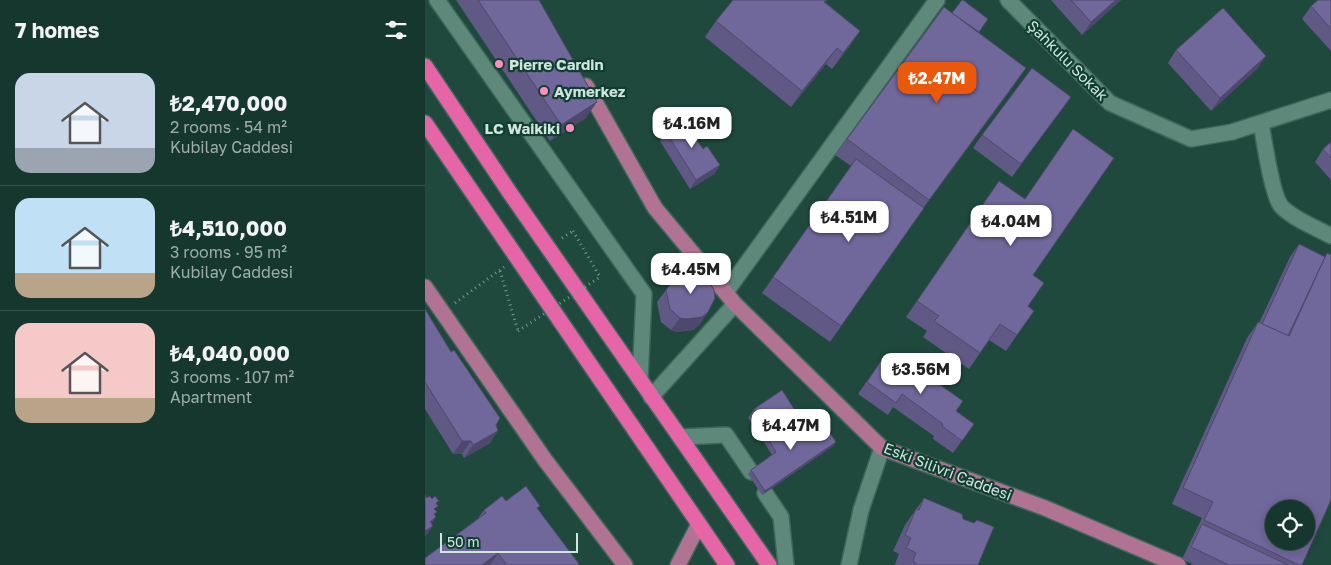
<!DOCTYPE html>
<meta charset="utf-8">
<style>
body{margin:0;font-family:"Golos Text",sans-serif;background:#1f3f35;color:#f1f3f6;height:100vh;display:flex;flex-direction:column;font-size:19px;white-space:nowrap}
*{box-sizing:border-box;margin:0}
p{font-size:16px;color:#9eacaa}
.icon{flex:none;width:28px;height:28px;fill:none;stroke:currentColor;stroke-width:2;stroke-linecap:round;stroke-linejoin:round}
.map{position:relative;flex:1;overflow:hidden}
.panel{display:flex;flex-direction:column;background:#16372d;width:425px}
.panel>*{flex:none}
.tools{position:absolute;left:840px;top:500px;display:grid;gap:10px}
.tools a{display:grid;place-items:center;width:50px;height:50px;border-radius:50%;background:#16372d;box-shadow:0 2px 12px #0003,0 0 0 1px #355149;font-size:25px}
.scale{position:absolute;left:15px;bottom:12px;width:138px;box-sizing:border-box;padding-left:5px;border:2px solid #cfe6dd;border-top:0;font-size:14px;line-height:18px;white-space:nowrap;color:#cfe6dd;-webkit-text-stroke:4px #123e32;paint-order:stroke}
.price{position:absolute;translate:-50% -42px;padding:0 11px;border-radius:10px;background:#fff;color:#222;font-size:16px;line-height:32px;filter:drop-shadow(0 1px 2px #0008)}
.price::after{content:'';position:absolute;left:50%;top:30px;width:15px;height:11px;margin-left:-8px;background:inherit;clip-path:polygon(0 0,100% 0,50% 100%)}
.price.active{background:#ea580c;color:#fff}
ul{padding:0;list-style:none}
li{display:flex;align-items:center;gap:15px;height:125px;padding:0 15px}
li+li{border-top:1px solid #355149}
li span{display:grid;place-items:center;flex:none;width:140px;height:100px;border-radius:15px;color:#555}
li>.icon{margin-inline-start:auto}
span .icon{width:60px;height:60px;fill:#fffc;stroke-width:1}
li b{font-size:21px}
h2{display:flex;justify-content:space-between;align-items:center;height:60px;padding:0 15px;font-size:21px}
main{display:flex;flex:1;min-height:0}
.map>svg:first-child{display:block}
.lines{fill:none;stroke-linecap:round;stroke-linejoin:round}
.minor-casing{stroke:#3e665b;stroke-width:18}
.major-casing{stroke:#3e665b;stroke-width:18}
.highway-casing{stroke:#3e665b;stroke-width:18}
.path{stroke:#7a9b90;stroke-width:3;stroke-dasharray:1 4;stroke-linecap:butt}
.minor{stroke:#5e897a;stroke-width:15}
.major{stroke:#b07394;stroke-width:15}
.highway{stroke:#e665a6;stroke-width:15}
.path-bridge{stroke:#7a9b90;stroke-width:3;stroke-dasharray:1 4;stroke-linecap:butt}
.wall{fill:#605985}
.shaded-wall{fill:#4e486c}
.building{fill:#70679b;stroke:#4e486c;fill-rule:evenodd}
.poi-dot{fill:#fc8fc2;stroke:#123e32;stroke-width:2}
.labels{text-anchor:middle;dominant-baseline:central;stroke-width:4.5;stroke-linejoin:round;paint-order:stroke}
.street-label{font-size:15px;fill:#cfe6dd;stroke:#123e32}
.poi-label{font-size:15px;font-weight:bold;fill:#cfe6dd;stroke:#123e32;text-anchor:start}
</style>
<main>
<section class="panel">
<h2>7 homes<svg class="icon" aria-label="filters" viewBox="0 0 24 24"><path d="M4 7h16M4 17h16"/><circle cx="9" cy="7" r="2"/><circle cx="15" cy="17" r="2"/></svg></h2>
<ul>
<li><span style="background:linear-gradient(#c9d6e8 75%,#9aa5b1 0)"><svg class="icon" aria-label="home" viewBox="0 0 24 24"><path d="M3 11l9-7 9 7M6 9v11h12V9"/></svg></span><div><b>₺2,470,000</b><p>2 rooms · 54 m²</p><p>Kubilay Caddesi</p></div></li>
<li><span style="background:linear-gradient(#bfe0f5 75%,#b9a48a 0)"><svg class="icon" aria-label="home" viewBox="0 0 24 24"><path d="M3 11l9-7 9 7M6 9v11h12V9"/></svg></span><div><b>₺4,510,000</b><p>3 rooms · 95 m²</p><p>Kubilay Caddesi</p></div></li>
<li><span style="background:linear-gradient(#f6c9c9 75%,#b9a48a 0)"><svg class="icon" aria-label="home" viewBox="0 0 24 24"><path d="M3 11l9-7 9 7M6 9v11h12V9"/></svg></span><div><b>₺4,040,000</b><p>3 rooms · 107 m²</p><p>Apartment</p></div></li>
</ul>
</section>
<div class="map">
<svg width="906" height="565" viewBox="0 0 906 565">
<rect width="100%" height="100%" fill="#1e493c"/>
<g class="lines">
<defs>
<g id="minor">
<path d="M12,0L219,294L215,380"/>
<path d="M583,0L685,103L766,139L807,132L906,100"/>
<path d="M836,123C839,140 847,195 856,206C868,219 890,227 906,236"/>
<path d="M301,292L512,0"/>
<path d="M226,397L310,304"/>
<path d="M255,437L301,435L326,472"/>
<path d="M340,493L356,517L361,565"/>
<path d="M424,565L436,510L457,448"/>
</g>
<g id="major">
<path d="M161,86L230,208L310,304L457,448L620,508L753,565"/>
<path d="M0,287L120,460L200,565"/>
<path d="M253,565L274,524"/>
</g>
<g id="highway">
<path d="M0,66L85,193L344,565"/>
<path d="M0,123L302,565"/>
</g>
</defs>
<use href="#minor" class="minor-casing"/>
<use href="#major" class="major-casing"/>
<use href="#highway" class="highway-casing"/>
<g class="path">
<path d="M148,231L175,277"/>
<path d="M137,238L148,231"/>
<path d="M75,271L93,331"/>
<path d="M30,303L79,267"/>
</g>
<use href="#minor" class="minor"/>
<use href="#major" class="major"/>
<use href="#highway" class="highway"/>
<path class="path-bridge" d="M93,331L175,277"/>
</g>
<g class="wall">
<path d="M31,0H114L161,118L125,141Z"/>
<path d="M308,0H402L400,2L435,31L424,47L407,69L401,64L366,107L280,37L291,21Z"/>
<path d="M626,0H696L657,35Z"/>
<path d="M906,0V51L877,19L886,6Z"/>
<path d="M554,32L590,84L499,207V208L405,342L337,293L426,166L410,155L422,139Z"/>
<path d="M751,50L833,68L786,111L743,63Z"/>
<path d="M637,109L587,177L548,148L557,135Z"/>
<path d="M241,132L275,135L271,140L278,149L295,165L289,174L265,189L235,141Z"/>
<path d="M906,142V180L890,162L898,149Z"/>
<path d="M574,181L608,275L603,306L592,335L581,351L564,340L544,369L498,337L502,331L481,317Z"/>
<path d="M874,244L900,257L902,253L877,565H769L757,559L777,518L747,504L822,338L833,322L834,323L865,257Z"/>
<path d="M253,274L283,312L274,325L268,330L252,332L246,330L236,322L232,302Z"/>
<path d="M0,309L71,425L65,443L39,458L37,454H28L0,409Z"/>
<path d="M460,355L531,411L549,424L528,453L508,439L509,436L468,407L463,415L433,394Z"/>
<path d="M329,409L371,412L368,416L380,433L411,442L408,446L337,495L323,474L326,470L347,455L337,439L323,418Z"/>
<path d="M499,498L553,565H471L470,564L474,554L468,551L480,525Z"/>
<path d="M81,501L113,509L153,565H0L51,521L59,510Z"/>
</g>
<g class="shaded-wall">
<path d="M691,0H696L657,35L666,22Z"/>
<path d="M435,31L424,47L407,69L418,53Z"/>
<path d="M412,48L401,64L366,107L377,91Z"/>
<path d="M841,56L833,68L786,111L795,98Z"/>
<path d="M601,68L590,84L493,216L504,200Z"/>
<path d="M172,102L161,118L125,141L136,125Z"/>
<path d="M295,165L289,174L265,189L271,180Z"/>
<path d="M283,312L274,325L268,330L252,332L246,330L255,318Z"/>
<path d="M371,412L365,420L340,434L343,430Z"/>
<path d="M73,431L65,443L39,458L48,445Z"/>
<path d="M37,441H46L37,454H28Z"/>
<path d="M411,442L408,446L337,495L340,491Z"/>
<path d="M11,517L3,529L8,526L0,537V529L5,522Z"/>
<path d="M73,553L65,565H57Z"/>
</g>
<g class="building">
<path d="M53,0H114L172,102L136,125Z"/>
<path d="M308,0H400L399,2L435,31L418,53L412,48L377,91L291,21Z"/>
<path d="M537,0H538L563,19L554,32L527,13Z"/>
<path d="M646,0H691L666,22Z"/>
<path d="M893,0H906V29L886,6Z"/>
<path d="M519,7L601,68L504,200L422,139Z"/>
<path d="M798,8L841,56L795,98L751,50Z"/>
<path d="M607,68L646,97L596,164L557,135Z"/>
<path d="M263,117L275,135L270,138L278,149L282,146L295,165L271,180L241,132Z"/>
<path d="M648,129L689,158L608,275L619,283L603,306L609,311L592,335L575,324L555,353L509,321L514,316L492,301L574,181L600,199Z"/>
<path d="M906,142V158L898,149Z"/>
<path d="M431,159L499,208L416,326L348,277Z"/>
<path d="M874,244L900,257L863,336L837,324Z"/>
<path d="M902,253L906,255V500L877,565H874L779,520L788,502L758,488L833,322L864,336ZM849,509H881V541H849Z"/>
<path d="M267,270L281,276L289,290L290,298L283,312L277,317L261,319L255,318L245,309L241,290L253,274Z"/>
<path d="M0,309L26,352L29,350L75,418L71,425L73,431L48,445L46,441H37L0,382Z"/>
<path d="M460,355L490,376L494,370L538,401L531,411L549,424L537,441L517,426L518,424L477,394L471,403L442,382Z"/>
<path d="M357,390L371,412L343,430L329,409Z"/>
<path d="M368,416L380,433L397,421L411,442L340,491L326,470L351,452L340,434Z"/>
<path d="M101,486L115,506L112,508L154,564L153,565H82L73,553L57,565H0V558L61,513L59,510L77,496L81,501Z"/>
<path d="M0,495L2,498L5,496L7,499L10,496L14,501L11,503L13,506L9,509L12,512L9,514L11,517L5,522L8,526L0,531Z"/>
<path d="M499,498L537,514L538,519L549,523L552,520L569,527L553,565H492L488,560L491,553L481,548L486,538L480,535L491,509L494,510Z"/>
<path d="M777,524L863,565H804L766,547Z"/>
</g>
<g class="poi-dot">
<circle cx="74" cy="64" r="5"/>
<circle cx="119" cy="91" r="5"/>
<circle cx="145" cy="128" r="5"/>
</g>
<g class="labels">
<g class="street-label">
<text transform="translate(643 60) rotate(45)">Şahkulu Sokak</text>
<text transform="translate(523 471) rotate(21)">Eski Silivri Caddesi</text>
</g>
<g class="poi-label">
<text x="84" y="64">Pierre Cardin</text>
<text x="129" y="91">Aymerkez</text>
<text x="135" y="128" text-anchor="end">LC Waikiki</text>
</g>
</g>
</svg>
<div class="tools">
<a><svg class="icon" aria-label="locate" viewBox="0 0 24 24"><circle cx="12" cy="12" r="6"/><path d="M12 2v4M12 18v4M2 12h4M18 12h4"/></svg></a>
</div>
<div class="scale">50 m</div>
<b class="price active" style="left:512px;top:104px">₺2.47M</b>
<b class="price" style="left:267px;top:149px">₺4.16M</b>
<b class="price" style="left:424px;top:243px">₺4.51M</b>
<b class="price" style="left:586px;top:247px">₺4.04M</b>
<b class="price" style="left:266px;top:295px">₺4.45M</b>
<b class="price" style="left:496px;top:395px">₺3.56M</b>
<b class="price" style="left:366px;top:451px">₺4.47M</b>
</div>
</main>
